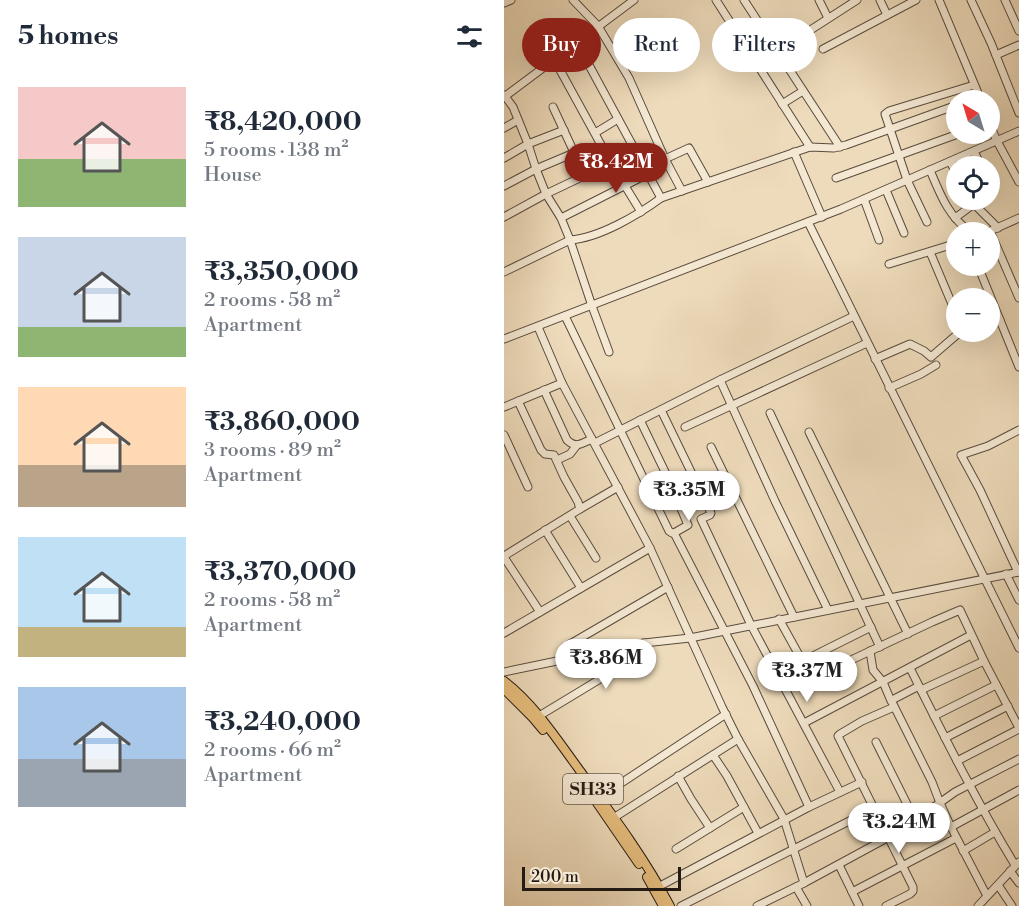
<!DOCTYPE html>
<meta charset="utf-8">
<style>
body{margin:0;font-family:"Libre Bodoni",serif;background:#f6f6f7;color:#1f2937;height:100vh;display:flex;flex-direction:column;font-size:22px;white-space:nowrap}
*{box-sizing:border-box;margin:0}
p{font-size:20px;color:#747a83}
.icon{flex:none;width:33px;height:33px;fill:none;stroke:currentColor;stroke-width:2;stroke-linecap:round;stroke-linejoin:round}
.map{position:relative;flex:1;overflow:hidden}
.details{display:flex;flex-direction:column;background:#fff;width:504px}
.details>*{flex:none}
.guide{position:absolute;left:18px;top:18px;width:406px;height:54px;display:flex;gap:12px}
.needle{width:39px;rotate:322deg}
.tools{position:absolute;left:442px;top:90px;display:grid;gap:12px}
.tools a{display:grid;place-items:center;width:54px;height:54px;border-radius:50%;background:#fff;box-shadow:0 6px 24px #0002;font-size:30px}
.scale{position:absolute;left:18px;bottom:15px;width:159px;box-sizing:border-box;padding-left:6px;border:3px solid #261b13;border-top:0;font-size:16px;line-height:21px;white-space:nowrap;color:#261b13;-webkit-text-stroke:4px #f4e8d3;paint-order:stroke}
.price{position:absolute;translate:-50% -51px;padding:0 14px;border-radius:21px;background:#fff;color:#222;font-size:20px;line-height:39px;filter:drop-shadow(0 2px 3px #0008)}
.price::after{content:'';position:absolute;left:50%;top:36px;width:18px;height:14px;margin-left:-9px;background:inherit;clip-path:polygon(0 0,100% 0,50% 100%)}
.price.current{background:#8f2418;color:#fff}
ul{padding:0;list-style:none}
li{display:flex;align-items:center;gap:18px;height:150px;padding:0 18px}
li span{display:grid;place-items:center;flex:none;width:168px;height:120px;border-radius:0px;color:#555}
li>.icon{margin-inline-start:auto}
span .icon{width:72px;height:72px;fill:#fffc;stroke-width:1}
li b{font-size:26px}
h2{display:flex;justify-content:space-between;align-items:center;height:72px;padding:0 18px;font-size:26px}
.pill{padding:0 21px;border-radius:27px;background:#fff;box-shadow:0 6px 24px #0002;font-size:21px;line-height:54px}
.pill.current{background:#8f2418;color:#fff}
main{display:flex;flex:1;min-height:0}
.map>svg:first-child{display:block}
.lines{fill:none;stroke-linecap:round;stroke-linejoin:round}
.minor-casing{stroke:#584b3d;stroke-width:9}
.major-casing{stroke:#261b13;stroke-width:10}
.minor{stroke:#f4e8d3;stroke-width:7}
.major{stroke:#e7be7e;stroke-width:8}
.labels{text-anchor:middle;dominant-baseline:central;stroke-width:6;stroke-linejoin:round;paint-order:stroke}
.shield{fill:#f4e8d3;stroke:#64584d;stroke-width:1.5}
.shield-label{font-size:18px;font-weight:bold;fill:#261b13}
</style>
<main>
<section class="details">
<h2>5 homes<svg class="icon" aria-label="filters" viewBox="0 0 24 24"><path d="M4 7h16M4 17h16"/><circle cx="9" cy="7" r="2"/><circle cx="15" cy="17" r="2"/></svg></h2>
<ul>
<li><span style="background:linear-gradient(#f6c9c9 60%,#8fb573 0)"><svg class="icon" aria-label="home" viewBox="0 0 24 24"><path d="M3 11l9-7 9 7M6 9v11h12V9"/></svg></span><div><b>₹8,420,000</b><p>5 rooms · 138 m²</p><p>House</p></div></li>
<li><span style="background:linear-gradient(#c9d6e8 75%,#8fb573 0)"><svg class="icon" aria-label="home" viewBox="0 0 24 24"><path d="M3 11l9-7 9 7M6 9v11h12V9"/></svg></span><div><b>₹3,350,000</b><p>2 rooms · 58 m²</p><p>Apartment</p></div></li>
<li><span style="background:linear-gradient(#ffd9b3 65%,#b9a48a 0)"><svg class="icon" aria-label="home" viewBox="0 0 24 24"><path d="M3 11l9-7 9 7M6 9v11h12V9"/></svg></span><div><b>₹3,860,000</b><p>3 rooms · 89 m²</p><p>Apartment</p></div></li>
<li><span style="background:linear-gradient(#bfe0f5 75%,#c2b280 0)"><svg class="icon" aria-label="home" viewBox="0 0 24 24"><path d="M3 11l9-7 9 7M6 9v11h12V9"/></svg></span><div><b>₹3,370,000</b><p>2 rooms · 58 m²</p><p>Apartment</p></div></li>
<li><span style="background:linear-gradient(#a9c7e8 60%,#9aa5b1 0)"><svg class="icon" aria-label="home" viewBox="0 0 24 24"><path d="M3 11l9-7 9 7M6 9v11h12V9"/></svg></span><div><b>₹3,240,000</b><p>2 rooms · 66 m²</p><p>Apartment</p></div></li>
</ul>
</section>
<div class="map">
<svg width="515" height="906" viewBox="0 0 515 906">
<rect width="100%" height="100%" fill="#eedbbb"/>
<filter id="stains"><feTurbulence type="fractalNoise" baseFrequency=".00333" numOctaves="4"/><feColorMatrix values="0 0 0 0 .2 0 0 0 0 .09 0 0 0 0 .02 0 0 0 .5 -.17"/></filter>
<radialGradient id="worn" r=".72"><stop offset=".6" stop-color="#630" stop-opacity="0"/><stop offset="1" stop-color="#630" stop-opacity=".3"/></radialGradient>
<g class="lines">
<defs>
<g id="minor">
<path d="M69,0L94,26L125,78L161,159L178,191"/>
<path d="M212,0L306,147"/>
<path d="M240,0L336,147"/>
<path d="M315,0L324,18"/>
<path d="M376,0L383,15"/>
<path d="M435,0L477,100"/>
<path d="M467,0L487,43L515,113"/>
<path d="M501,0L515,31"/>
<path d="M0,3L7,0"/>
<path d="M308,29L353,0"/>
<path d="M73,43L157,198"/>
<path d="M319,49L412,0"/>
<path d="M492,55L515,45"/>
<path d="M50,59L107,163L137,212"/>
<path d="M0,95L9,107L24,144L32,169L42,194L57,218L66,240L88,306L105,352"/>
<path d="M0,97L130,0"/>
<path d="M465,100L475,97"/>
<path d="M278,104L299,91"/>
<path d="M49,107L81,176"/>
<path d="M486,125L493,141L515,182"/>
<path d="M0,128L14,120"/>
<path d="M91,133L114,119"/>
<path d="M470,151L477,166"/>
<path d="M290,152L318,217"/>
<path d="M0,158L24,144L60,130"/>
<path d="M161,159L185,148L204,182"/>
<path d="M446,162L453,174"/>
<path d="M426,170C436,194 445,218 467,232"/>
<path d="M332,178L454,134"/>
<path d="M0,186L32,169L70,153"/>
<path d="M382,190L400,233"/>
<path d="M360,199L375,240"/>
<path d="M467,200L470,204L494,228"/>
<path d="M0,217L42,194L107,163"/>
<path d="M57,218L138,177V165"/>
<path d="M451,218L470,204"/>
<path d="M515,218L486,231L515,298"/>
<path d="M304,222L515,648"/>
<path d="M423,222L403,180L381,114L385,111L470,85"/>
<path d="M426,252L453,316"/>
<path d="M385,264L453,243"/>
<path d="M474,266L515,367"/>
<path d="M0,272L66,240C95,238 134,215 157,198L306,147L330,148L342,145L453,105"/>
<path d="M61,316L165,531L168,533H170"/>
<path d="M486,324L496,320"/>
<path d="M34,327L58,383L146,548L218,707L234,739L280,819L300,883"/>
<path d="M461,332L462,333L468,332"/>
<path d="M0,339L337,209L515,131"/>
<path d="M371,359L406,344L420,351L427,357L456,332"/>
<path d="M216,380L271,501L324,610"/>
<path d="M385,388L417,374L432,365"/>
<path d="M40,390L63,440C72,449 78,443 88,439"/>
<path d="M14,401L37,450L41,454L50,455L60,477L74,502L76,509"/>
<path d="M0,407L58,383"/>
<path d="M157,410L207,513L206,515L197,519L247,625L336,792"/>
<path d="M266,413L376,647"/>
<path d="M136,420L164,478L184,525L170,533L249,686L305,807"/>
<path d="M181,427L363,343"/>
<path d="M305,432L404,634"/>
<path d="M0,435L24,487"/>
<path d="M91,443L216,380L350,316"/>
<path d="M207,447L290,617"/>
<path d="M53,460L66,454L73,445"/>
<path d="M66,516L92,558"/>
<path d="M41,530L77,588"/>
<path d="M0,556L76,509L114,487"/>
<path d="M0,557L36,612"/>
<path d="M514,572L476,490L457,455L484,446L515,430"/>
<path d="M502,574L515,600"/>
<path d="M275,619L306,675L311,677L428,622L456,610L480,661L515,728"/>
<path d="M0,633L146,548"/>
<path d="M61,647L164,587"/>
<path d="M366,651L369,670L379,682L387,701"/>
<path d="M299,661L367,627"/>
<path d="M406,668C439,734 472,801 511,865"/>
<path d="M0,672L140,643L186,638L515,572"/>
<path d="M415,686L388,700V702L428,782L436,803L447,827L483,896"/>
<path d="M417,690L480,661"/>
<path d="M35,716L139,653L140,643"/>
<path d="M430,716L492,685"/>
<path d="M300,723L467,635"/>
<path d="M441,738L504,706"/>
<path d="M372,742L411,820"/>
<path d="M209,755L223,776L254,833"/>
<path d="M453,761L515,729"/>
<path d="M174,776L187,799L206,828"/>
<path d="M96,797L222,714"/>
<path d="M111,817L234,739"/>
<path d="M447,827L515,790"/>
<path d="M172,849L240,807"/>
<path d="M459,851L491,832"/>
<path d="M335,865L355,906"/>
<path d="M506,871L515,883"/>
<path d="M494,885L508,906"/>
<path d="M156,886L305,807L358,782"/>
<path d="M292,887L303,906"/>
<path d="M348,892L452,838"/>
<path d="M177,906L371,808"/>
<path d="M253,906L300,883L396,831L451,792L515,759"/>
<path d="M382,906L406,894L409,891V887L334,736L336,734L358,721L390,707"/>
<path d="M474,906L515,862"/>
</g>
<g id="major">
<path d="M0,681C30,704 52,738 74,768C107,813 140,857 166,906"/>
<path d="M0,689L29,718L39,730"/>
<path d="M91,800L135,864"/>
<path d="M143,877L159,906"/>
</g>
</defs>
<use href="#minor" class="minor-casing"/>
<use href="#major" class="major-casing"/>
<use href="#minor" class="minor"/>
<use href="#major" class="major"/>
</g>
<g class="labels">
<rect class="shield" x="59" y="774" width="60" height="30" rx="4.5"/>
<g class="shield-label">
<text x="89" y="789">SH33</text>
</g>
</g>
<rect width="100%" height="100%" filter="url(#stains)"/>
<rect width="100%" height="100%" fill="url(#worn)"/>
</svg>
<div class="tools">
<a><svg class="needle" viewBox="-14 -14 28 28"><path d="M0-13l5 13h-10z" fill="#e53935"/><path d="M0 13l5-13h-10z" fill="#747a83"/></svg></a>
<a><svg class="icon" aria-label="locate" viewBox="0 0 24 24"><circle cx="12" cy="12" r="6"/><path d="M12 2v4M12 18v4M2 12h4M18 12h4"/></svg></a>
<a>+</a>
<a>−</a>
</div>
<div class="scale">200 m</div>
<b class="price current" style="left:112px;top:194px">₹8.42M</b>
<b class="price" style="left:185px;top:522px">₹3.35M</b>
<b class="price" style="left:102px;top:690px">₹3.86M</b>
<b class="price" style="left:303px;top:703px">₹3.37M</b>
<b class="price" style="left:395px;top:854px">₹3.24M</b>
<div class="guide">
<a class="pill current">Buy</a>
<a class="pill">Rent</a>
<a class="pill">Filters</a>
</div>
</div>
</main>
